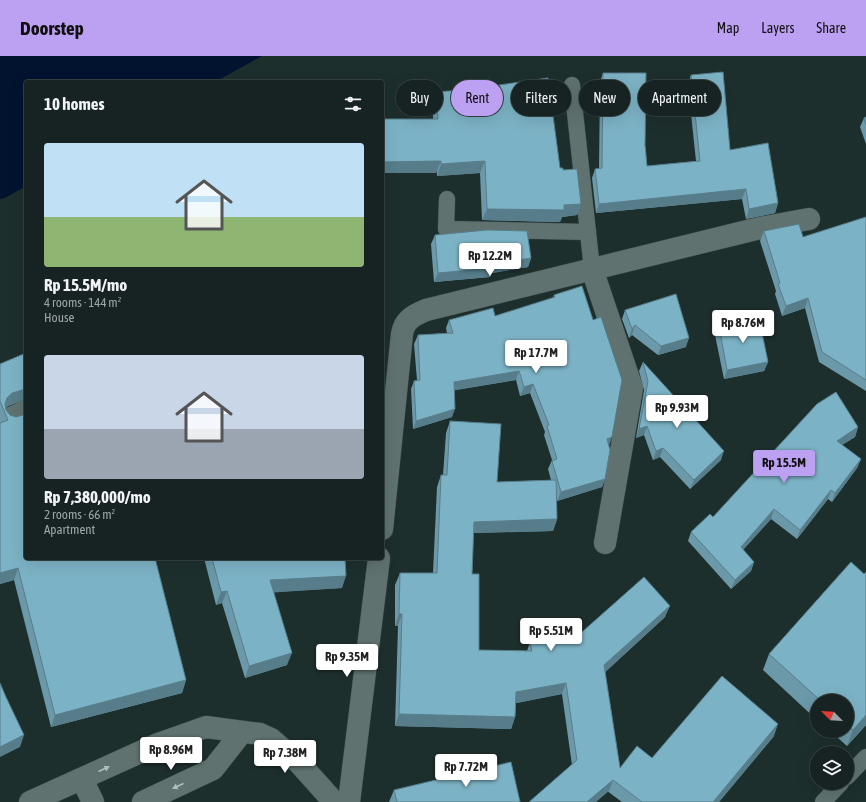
<!DOCTYPE html>
<meta charset="utf-8">
<style>
body{margin:0;font-family:"Asap Condensed",sans-serif;background:#1f2b2a;color:#f1f3f6;height:100vh;display:flex;flex-direction:column;font-size:15px;white-space:nowrap}
*{box-sizing:border-box;margin:0}
p{font-size:13px;color:#9ea4a5}
.icon{flex:none;width:22px;height:22px;fill:none;stroke:currentColor;stroke-width:2;stroke-linecap:round;stroke-linejoin:round}
.map{position:relative;flex:1;overflow:hidden}
.drawer{position:absolute;left:24px;top:24px;width:360px;height:480px;display:flex;flex-direction:column;background:#162322;border-radius:4px;box-shadow:0 4px 16px #0002,0 0 0 1px #354040}
.drawer>*{flex:none}
.banner{position:absolute;left:396px;top:24px;width:380px;height:36px;display:flex;gap:8px}
.needle{width:26px;rotate:294deg}
.controls{position:absolute;left:810px;top:638px;display:grid;gap:8px}
.controls a{display:grid;place-items:center;width:44px;height:44px;border-radius:50%;background:#162322;box-shadow:0 4px 16px #0002,0 0 0 1px #354040;font-size:20px}
.price{position:absolute;translate:-50% -34px;padding:0 9px;border-radius:4px;background:#fff;color:#222;font-size:13px;line-height:26px;filter:drop-shadow(0 1px 2px #0008)}
.price::after{content:'';position:absolute;left:50%;top:24px;width:12px;height:9px;margin-left:-6px;background:inherit;clip-path:polygon(0 0,100% 0,50% 100%)}
.price.on{background:#bca0f2;color:#111}
ul{padding:0;list-style:none}
li{display:grid;align-content:center;gap:8px;height:212px;padding:0 20px}
li span{display:grid;place-items:center;height:124px;border-radius:4px;color:#555}
li>.icon{margin-inline-start:auto}
span .icon{width:72px;height:72px;fill:#fffc;stroke-width:1}
li b{font-size:17px}
h2{display:flex;justify-content:space-between;align-items:center;height:48px;padding:0 20px;font-size:17px}
.pill{padding:0 14px;border-radius:18px;background:#162322;box-shadow:0 4px 16px #0002,0 0 0 1px #354040;font-size:14px;line-height:36px}
.pill.on{background:#bca0f2;color:#111}
header{display:flex;align-items:center;gap:24px;box-sizing:border-box;height:56px;padding:0 20px;background:#bca0f2;color:#111}
header strong{font-size:19px}
nav{display:flex;gap:22px;margin-inline-start:auto;font-size:14px}
.map>svg:first-child{display:block}
.water{fill:#01132f}
.lines{fill:none;stroke-linecap:round;stroke-linejoin:round}
.service-casing{stroke:#3c4b4a;stroke-width:17}
.minor-casing{stroke:#3c4b4a;stroke-width:23}
.service{stroke:#5f7270;stroke-width:16}
.minor{stroke:#5f7270;stroke-width:22}
.wall{fill:#6b99a9}
.shaded-wall{fill:#577d8a}
.building{fill:#7cb2c5;stroke:#577d8a}
.oneway{fill:#b0bebd}
</style>
<header>
<strong>Doorstep</strong>
<nav><a>Map</a><a>Layers</a><a>Share</a></nav>
</header>
<div class="map">
<svg width="866" height="746" viewBox="0 0 866 746">
<rect width="100%" height="100%" fill="#1d2f2d"/>
<path class="water" d="M0,0H262L215,26H26V130L5,142L0,143Z"/>
<g class="lines">
<defs>
<g id="service">
<path d="M572,29L592,213"/>
<path d="M447,143L446,173L588,176"/>
<path d="M847,721L866,701"/>
<path d="M823,746L841,727"/>
</g>
<g id="minor">
<path d="M592,213L632,332L605,487"/>
<path d="M13,361L26,355"/>
<path d="M382,473L402,278C404,264 414,259 426,254L760,172L809,163"/>
<path d="M82,723L93,746"/>
<path d="M30,746L158,688L206,671L260,678L271,683L299,707L334,746"/>
<path d="M143,746L213,713L242,676"/>
<path d="M349,746L379,502"/>
</g>
</defs>
<use href="#service" class="service-casing"/>
<use href="#minor" class="minor-casing"/>
<use href="#service" class="service"/>
<use href="#minor" class="minor"/>
</g>
<g class="wall">
<path d="M603,17L645,89L647,110L696,105L688,29L691,19L730,94L778,147L775,157L746,163L742,143L596,157L592,122L595,113H599L600,26Z"/>
<path d="M499,29L560,112L563,114L581,148L577,159L562,161L560,166L482,164L480,117L437,120L432,47L436,36L498,31Z"/>
<path d="M866,61V88L860,71L864,62Z"/>
<path d="M866,161V335L819,306L805,252L782,260L775,238L776,235L760,185L764,175L803,181Z"/>
<path d="M435,179L531,202L528,211L492,217L490,221L434,226L431,188Z"/>
<path d="M554,239L609,390L605,423L602,431L557,445V442V463L553,475L473,477L472,518L479,594L527,595L530,586L665,561L605,616L620,712L652,702L774,680L719,746H622L572,709L562,638L516,647L515,661L511,673L395,670L398,570H395V529L400,517H433L437,431L441,419H443L446,377L450,365L497,426L551,424L548,413L552,404L544,379L545,376L530,337L520,340L516,324L454,334L452,361L413,373L411,333L414,325L417,324L414,288L418,279L447,277L446,272L449,264L495,260L553,242Z"/>
<path d="M625,254L686,291L658,299L632,279L629,282L622,263Z"/>
<path d="M719,270L768,306L764,315L724,323L715,279Z"/>
<path d="M26,297V343L8,350L6,352V354L186,624L182,637L51,671L14,524L0,528V308Z"/>
<path d="M643,306L721,404L690,433L660,401L653,404L644,379L636,382L644,334L639,315Z"/>
<path d="M858,371L855,381L842,389L861,403L857,412L832,446L828,443L797,483L771,463L743,494L754,506L751,515L731,533L688,485L691,476Z"/>
<path d="M204,502H345L342,532L274,536L287,609L245,622L222,547L216,549Z"/>
<path d="M851,506L864,518L866,516V669L847,690L830,675H847V645H817V664L763,614L769,598Z"/>
<path d="M394,734L520,746H389Z"/>
</g>
<g class="shaded-wall">
<path d="M441,105L436,117H382V106Z"/>
<path d="M485,105L480,117L437,120L441,108Z"/>
<path d="M746,133L742,143L596,157L599,148Z"/>
<path d="M778,147L775,157L746,163L749,153Z"/>
<path d="M581,148L577,159L562,161L560,166L482,164L487,153L564,149Z"/>
<path d="M531,202L528,211L492,217L490,221L434,226L438,217L494,208Z"/>
<path d="M808,242L805,252L782,260L786,250Z"/>
<path d="M635,269L632,279L629,282L632,273Z"/>
<path d="M689,282L686,291L658,299L661,290Z"/>
<path d="M768,306L764,315L724,323L727,314Z"/>
<path d="M519,315L516,324L451,335L454,326Z"/>
<path d="M533,328L530,337L520,340L524,331Z"/>
<path d="M26,333V343L8,350L4,353L7,342L12,337Z"/>
<path d="M455,353L452,361L413,373L416,365Z"/>
<path d="M647,370L644,379L636,382L639,373Z"/>
<path d="M858,371L855,381L833,394L837,385Z"/>
<path d="M612,381L609,390L607,383Z"/>
<path d="M663,392L660,401L653,404L656,395Z"/>
<path d="M724,395L721,404L690,433L694,424Z"/>
<path d="M861,403L857,412L832,446L835,437Z"/>
<path d="M605,423L602,431L557,445L561,436Z"/>
<path d="M831,434L828,443L797,483L800,474Z"/>
<path d="M774,453L771,463L737,500L741,491Z"/>
<path d="M557,463L553,475L470,477L474,466Z"/>
<path d="M754,506L751,515L731,533L735,524Z"/>
<path d="M18,512L14,524L0,528V517Z"/>
<path d="M346,520L342,532L266,537L270,524Z"/>
<path d="M227,535L222,547L216,549L221,536Z"/>
<path d="M670,550L665,561L600,621L604,609Z"/>
<path d="M399,558H402L398,570H395Z"/>
<path d="M292,597L287,609L245,622L249,610Z"/>
<path d="M186,624L182,637L51,671L55,659Z"/>
<path d="M566,627L562,638L512,648L516,636Z"/>
<path d="M399,658L515,661L511,673L395,670Z"/>
<path d="M866,659V669L847,690L853,674Z"/>
<path d="M778,668L774,680L719,746H713Z"/>
<path d="M24,679L20,691L0,701V691Z"/>
<path d="M613,724L609,735L596,746H587Z"/>
</g>
<g class="building">
<path d="M723,16L730,94L768,87L778,147L749,153L746,133L599,148L595,113L602,112L603,17H646L645,89L647,110L700,105L691,19Z"/>
<path d="M548,22L560,112H563V114L577,113L581,148L564,149V154L487,153L485,105L441,108V105L382,106V63H438L436,36L500,31L499,29Z"/>
<path d="M866,61V69L864,62Z"/>
<path d="M866,161V324L822,296L808,242L786,250L778,228L780,227L764,175L799,168L803,181Z"/>
<path d="M487,174L527,175L531,202L494,208V212L438,217L435,179Z"/>
<path d="M582,230L593,264L601,261L622,324L612,381L607,383L610,394L605,423L561,436L552,405L557,403L547,370L549,369L533,328L524,331L519,315L454,326L455,353L416,365L414,325L420,324L418,279L453,277L449,264L493,252L495,260L555,241L554,239Z"/>
<path d="M676,238L689,282L661,290L635,269L632,273L625,254Z"/>
<path d="M759,262L768,306L727,314L719,270Z"/>
<path d="M26,297V333L12,337L7,342L5,348L6,354L10,359L16,361L26,358V502H155L186,624L55,659L18,512L0,517V367L8,364L0,345V308Z"/>
<path d="M643,306L724,395L694,424L663,392L656,395L647,370L639,373L648,325Z"/>
<path d="M836,336L858,371L837,385L861,403L835,437L831,434L800,474L774,453L741,491L754,506L735,524L691,476L710,458L713,461L817,348Z"/>
<path d="M382,353L385,354L382,373Z"/>
<path d="M450,365L501,368L497,426L556,424L557,463L474,466L472,518H479V594L532,595L530,586L582,576L644,521L670,550L604,609L620,712L637,690L652,702L722,620L778,668L713,746H642L613,724L587,746H529L577,704L566,627L516,636L515,661L399,658L402,558H399L400,517H437L441,419H447Z"/>
<path d="M212,502H345L346,520L270,524L292,597L249,610L227,535L221,536Z"/>
<path d="M851,506L864,518L866,516V659L853,674L847,669V645H821L769,598Z"/>
<path d="M0,627L5,639L24,679L0,691Z"/>
<path d="M511,706L520,746H397L394,734Z"/>
</g>
<defs><path id="oneway-solid" d="M-6-.8H1V-3.2L6.5 0L1 3.2V.8H-6Z"/></defs>
<g class="oneway">
<use href="#oneway-solid" transform="translate(104 713) rotate(-25)"/>
<use href="#oneway-solid" transform="translate(178 730) rotate(156)"/>
</g>
</svg>
<div class="controls">
<a><svg class="needle" viewBox="-14 -14 28 28"><path d="M0-13l5 13h-10z" fill="#e53935"/><path d="M0 13l5-13h-10z" fill="#9ea4a5"/></svg></a>
<a><svg class="icon" aria-label="layers" viewBox="0 0 24 24"><path d="M12 4l9 5-9 5-9-5zM3 14l9 5 9-5"/></svg></a>
</div>
<b class="price" style="left:490px;top:221px">Rp 12.2M</b>
<b class="price" style="left:743px;top:288px">Rp 8.76M</b>
<b class="price" style="left:536px;top:318px">Rp 17.7M</b>
<b class="price" style="left:677px;top:373px">Rp 9.93M</b>
<b class="price on" style="left:784px;top:428px">Rp 15.5M</b>
<b class="price" style="left:551px;top:596px">Rp 5.51M</b>
<b class="price" style="left:347px;top:622px">Rp 9.35M</b>
<b class="price" style="left:171px;top:715px">Rp 8.96M</b>
<b class="price" style="left:285px;top:718px">Rp 7.38M</b>
<b class="price" style="left:466px;top:732px">Rp 7.72M</b>
<div class="banner">
<a class="pill">Buy</a>
<a class="pill on">Rent</a>
<a class="pill">Filters</a>
<a class="pill">New</a>
<a class="pill">Apartment</a>
</div>
<section class="drawer">
<h2>10 homes<svg class="icon" aria-label="filters" viewBox="0 0 24 24"><path d="M4 7h16M4 17h16"/><circle cx="9" cy="7" r="2"/><circle cx="15" cy="17" r="2"/></svg></h2>
<ul>
<li><span style="background:linear-gradient(#bfe0f5 60%,#8fb573 0)"><svg class="icon" aria-label="home" viewBox="0 0 24 24"><path d="M3 11l9-7 9 7M6 9v11h12V9"/></svg></span><div><b>Rp 15.5M/mo</b><p>4 rooms · 144 m²</p><p>House</p></div></li>
<li><span style="background:linear-gradient(#c9d6e8 60%,#9aa5b1 0)"><svg class="icon" aria-label="home" viewBox="0 0 24 24"><path d="M3 11l9-7 9 7M6 9v11h12V9"/></svg></span><div><b>Rp 7,380,000/mo</b><p>2 rooms · 66 m²</p><p>Apartment</p></div></li>
</ul>
</section>
</div>
